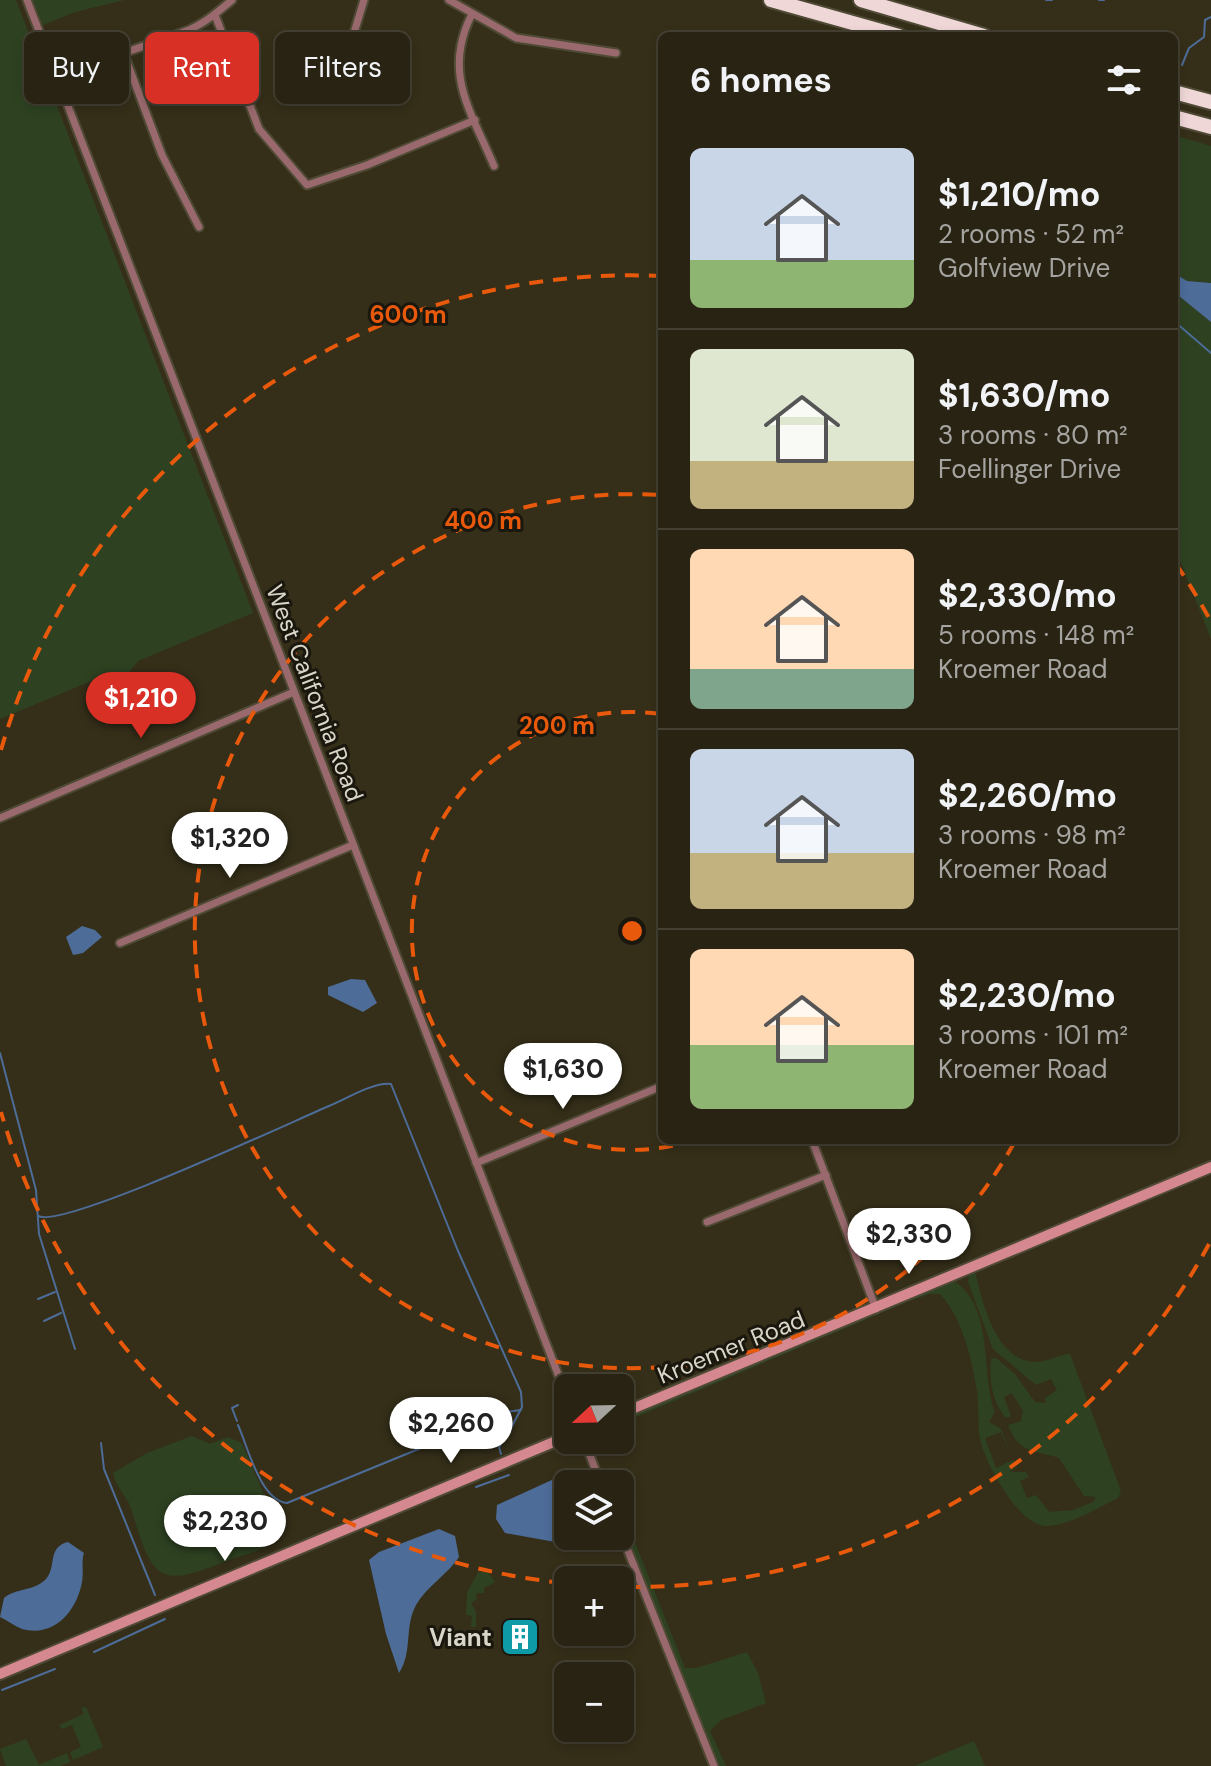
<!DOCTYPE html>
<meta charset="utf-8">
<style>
body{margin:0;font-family:"DM Sans",sans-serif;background:#302b1c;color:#f1f3f6;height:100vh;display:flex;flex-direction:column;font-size:30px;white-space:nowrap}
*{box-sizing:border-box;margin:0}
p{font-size:26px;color:#a5a4a0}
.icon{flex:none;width:44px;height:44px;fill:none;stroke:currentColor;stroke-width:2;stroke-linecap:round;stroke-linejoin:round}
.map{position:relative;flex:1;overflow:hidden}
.drawer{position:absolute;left:658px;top:32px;width:520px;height:1112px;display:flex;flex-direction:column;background:#282313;border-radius:12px;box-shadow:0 4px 12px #0003,0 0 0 2px #444033}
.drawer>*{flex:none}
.banner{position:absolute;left:24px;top:32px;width:514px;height:72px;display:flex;gap:16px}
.needle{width:52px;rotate:248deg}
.tools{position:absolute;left:554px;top:1374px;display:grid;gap:16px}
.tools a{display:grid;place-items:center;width:80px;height:80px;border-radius:12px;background:#282313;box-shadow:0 4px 12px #0003,0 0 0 2px #444033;font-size:40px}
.price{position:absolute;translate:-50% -68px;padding:0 18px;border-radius:28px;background:#fff;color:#222;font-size:26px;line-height:52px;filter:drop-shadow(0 2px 4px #0008)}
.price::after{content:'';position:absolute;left:50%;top:48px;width:24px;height:18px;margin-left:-12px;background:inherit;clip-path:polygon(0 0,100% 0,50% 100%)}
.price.active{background:#d93025;color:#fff}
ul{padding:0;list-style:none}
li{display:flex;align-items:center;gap:24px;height:200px;padding:0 32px}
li+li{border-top:2px solid #444033}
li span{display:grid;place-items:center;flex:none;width:224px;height:160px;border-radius:12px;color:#555}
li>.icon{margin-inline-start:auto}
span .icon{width:96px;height:96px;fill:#fffc;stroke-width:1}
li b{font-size:34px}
h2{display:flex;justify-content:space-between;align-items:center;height:96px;padding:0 32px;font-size:34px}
.pill{padding:0 28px;border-radius:12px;background:#282313;box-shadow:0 4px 12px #0003,0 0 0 2px #444033;font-size:28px;line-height:72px}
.pill.active{background:#d93025;color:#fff}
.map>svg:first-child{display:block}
.green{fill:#2e4221}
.water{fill:#4d6c98}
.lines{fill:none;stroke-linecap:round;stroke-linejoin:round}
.stream{stroke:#4d6c98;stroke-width:2}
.street-casing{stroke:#4f4a35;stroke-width:11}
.secondary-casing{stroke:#4f4a35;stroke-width:14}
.highway-casing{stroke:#4f4a35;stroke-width:18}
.street{stroke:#99696d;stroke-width:7}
.secondary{stroke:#d5888f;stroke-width:10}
.highway{stroke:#efd6d7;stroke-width:14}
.ring{fill:none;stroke:#e8590c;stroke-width:4;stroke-dasharray:14 10}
.labels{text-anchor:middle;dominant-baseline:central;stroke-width:6;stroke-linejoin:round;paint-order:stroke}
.street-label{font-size:24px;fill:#d9d5c8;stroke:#1a170e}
.poi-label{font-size:24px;font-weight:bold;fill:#d9d5c8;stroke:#1a170e;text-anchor:end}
.centre{fill:#e8590c;stroke:#1a170e;stroke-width:4}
.ring-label{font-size:24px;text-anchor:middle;font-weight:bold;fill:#e8590c;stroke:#1a170e;stroke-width:6;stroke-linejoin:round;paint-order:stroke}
</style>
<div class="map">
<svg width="1211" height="1766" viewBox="0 0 1211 1766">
<rect width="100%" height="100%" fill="#352f19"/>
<g class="green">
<path d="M0,0H16L253,613L138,661L121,683L104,687L101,677L0,719Z"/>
<path d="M33,0H124L75,12L43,25Z"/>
<path d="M1174,135L1211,146V283L1187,281L1174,273Z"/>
<path d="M1174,292L1211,322V639L1174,545Z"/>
<path d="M975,1271C982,1301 995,1359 1033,1362C1047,1363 1058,1354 1070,1354L1121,1491L1118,1498C1098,1508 1071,1524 1049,1526C1021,1529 989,1469 982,1446C976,1428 980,1409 977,1391C972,1359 962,1317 940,1294H929L909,1301L620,1424V1420L954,1281C995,1308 980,1373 995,1412L989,1422L1001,1429L1012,1456L1001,1432L985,1438L996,1468L1013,1460L1019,1464L1010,1472H1026L1029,1477L1020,1481L1027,1498L1036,1495L1049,1512L1073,1510L1093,1502L1096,1497L1084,1496L1059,1458C1032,1450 1019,1453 1008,1425L1021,1421L1023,1411L1012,1393L1004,1397L1011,1416L1006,1418C992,1402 989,1380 991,1359L996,1358L1015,1374L1035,1402L1046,1403L1045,1398L1057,1390L1051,1379L1036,1385L993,1349L968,1282L969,1275Z"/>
<path d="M192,1436L210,1444L228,1437L242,1443L270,1509L272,1538C263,1554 245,1553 229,1560C160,1588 153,1583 132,1511C128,1497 115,1486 113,1473L147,1453Z"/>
<path d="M620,1505L685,1668H696L747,1652L758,1673L766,1703L721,1720L710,1731L726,1766H718L709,1744L620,1520Z"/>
<path d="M478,1572H488L495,1582L484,1588V1593H477L476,1600L471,1603L476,1612V1627H471L472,1616L466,1615L467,1593Z"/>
<path d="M86,1707L103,1747L73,1760L70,1752L81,1747L72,1725L62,1729L59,1725L84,1714L81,1708Z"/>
<path d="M26,1739L39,1765L67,1753L70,1762L60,1766H6L0,1749Z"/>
<path d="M974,1741L985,1766H914Z"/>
</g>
<g class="water">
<path d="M1174,273L1187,281L1211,283V322L1174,292Z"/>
<path d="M82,926L95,930L102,937L83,953L73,955L66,937Z"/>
<path d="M351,979L365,980L377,1003L363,1012L328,995V987Z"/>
<path d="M554,1479H562L568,1486V1536H583L572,1545L505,1533L496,1519L497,1505Z"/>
<path d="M439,1529L455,1536L459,1557C447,1575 427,1586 416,1605C404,1627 413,1652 399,1673L386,1634L369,1560L379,1552Z"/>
<path d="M68,1542L84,1553C81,1560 84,1572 82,1582C77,1610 55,1638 22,1629C14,1626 7,1620 0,1617L4,1598C16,1588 35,1591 46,1579C57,1566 47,1547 68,1542Z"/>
</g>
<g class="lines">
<g class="stream">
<path d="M1046,0H1052"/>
<path d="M1099,0H1104"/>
<path d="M1182,65L1189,48L1204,37L1205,20L1211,17"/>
<path d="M1174,321L1211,353"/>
<path d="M0,1053L36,1190L39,1234L75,1349"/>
<path d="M38,1216C63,1229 289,1123 329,1106C346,1099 373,1082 391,1084L458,1251L521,1392L522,1407L510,1430"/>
<path d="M38,1299L55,1292"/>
<path d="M44,1321L61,1313"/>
<path d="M507,1412L521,1410"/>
<path d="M237,1421L232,1408L238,1405"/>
<path d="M238,1425C248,1447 260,1500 287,1503L504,1414"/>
<path d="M101,1443L104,1469L155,1595"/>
<path d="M501,1454L499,1447L508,1432"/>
<path d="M476,1487L509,1475"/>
<path d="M94,1652L165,1619"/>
<path d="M2,1690L55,1669"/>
</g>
<defs>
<g id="street">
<path d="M27,0L568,1400"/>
<path d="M449,0L516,38L616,53"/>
<path d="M472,14C442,73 471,111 494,166"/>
<path d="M215,15L259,129L307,185L367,165L475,120"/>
<path d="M124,54L162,155L199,227"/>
<path d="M347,56L364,0"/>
<path d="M52,64C68,70 81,57 95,63"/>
<path d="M61,88C70,66 164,41 191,29C206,22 219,11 232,0"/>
<path d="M0,818L294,692"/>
<path d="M120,943L353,845"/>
<path d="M812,1140L876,1309"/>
<path d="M476,1163L662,1086"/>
<path d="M707,1222L826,1175"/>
<path d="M584,1440L601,1484"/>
<path d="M620,1531L714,1766"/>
</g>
<g id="secondary">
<path d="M620,1414L1211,1167"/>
<path d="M0,1674L568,1436"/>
</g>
<g id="highway">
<path d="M771,0L899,36"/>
<path d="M861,0L984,36"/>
<path d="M1174,92L1211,102"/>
<path d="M1174,117L1211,127"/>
</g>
</defs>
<use href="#street" class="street-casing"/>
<use href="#secondary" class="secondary-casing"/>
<use href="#highway" class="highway-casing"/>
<use href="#street" class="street"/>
<use href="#secondary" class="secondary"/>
<use href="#highway" class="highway"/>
</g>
<g class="ring">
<path d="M696 1140A219 219 0 1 1 661 714"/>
<path d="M1014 1143A437 437 0 1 1 659 495"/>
<path d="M1209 1244A656 656 0 0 1 621 1587M563 1583A656 656 0 0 1 1 1112M1 750A656 656 0 0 1 661 276M1176 564A656 656 0 0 1 1209 618"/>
</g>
<defs>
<symbol id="building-square" viewBox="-11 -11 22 22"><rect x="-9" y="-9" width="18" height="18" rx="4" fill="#0f9aa8" stroke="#1a170e"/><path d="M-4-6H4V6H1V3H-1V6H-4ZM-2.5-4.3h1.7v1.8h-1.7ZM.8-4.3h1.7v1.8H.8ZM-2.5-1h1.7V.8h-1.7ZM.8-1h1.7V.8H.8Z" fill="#fff"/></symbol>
</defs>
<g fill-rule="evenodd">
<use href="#building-square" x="498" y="1615" width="44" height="44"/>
</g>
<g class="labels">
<g class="street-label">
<text transform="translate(315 693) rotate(69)">West California Road</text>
<text transform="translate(731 1347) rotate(-22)">Kroemer Road</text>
</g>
<g class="poi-label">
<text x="492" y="1637">Viant</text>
</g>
</g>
<circle cx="632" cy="931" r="12" class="centre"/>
<g class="ring-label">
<text x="408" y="323">600 m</text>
<text x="483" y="529">400 m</text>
<text x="557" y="734">200 m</text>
</g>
</svg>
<div class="tools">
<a><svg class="needle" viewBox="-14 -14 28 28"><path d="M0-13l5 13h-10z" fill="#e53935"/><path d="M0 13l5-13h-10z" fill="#a5a4a0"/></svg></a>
<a><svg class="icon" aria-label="layers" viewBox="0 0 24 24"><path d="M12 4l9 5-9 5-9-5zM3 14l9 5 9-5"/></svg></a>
<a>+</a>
<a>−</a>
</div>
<b class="price active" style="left:141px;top:740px">$1,210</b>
<b class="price" style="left:230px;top:880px">$1,320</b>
<b class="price" style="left:563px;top:1111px">$1,630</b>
<b class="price" style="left:909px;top:1276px">$2,330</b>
<b class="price" style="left:451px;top:1465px">$2,260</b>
<b class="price" style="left:225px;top:1563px">$2,230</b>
<div class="banner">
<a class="pill">Buy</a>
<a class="pill active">Rent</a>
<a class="pill">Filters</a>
</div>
<section class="drawer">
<h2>6 homes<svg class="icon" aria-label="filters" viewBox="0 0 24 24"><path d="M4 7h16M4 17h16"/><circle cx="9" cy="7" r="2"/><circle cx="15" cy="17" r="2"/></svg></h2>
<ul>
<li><span style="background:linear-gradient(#c9d6e8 70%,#8fb573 0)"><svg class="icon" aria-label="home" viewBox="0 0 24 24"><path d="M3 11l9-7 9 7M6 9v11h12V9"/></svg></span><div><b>$1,210/mo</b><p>2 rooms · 52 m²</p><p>Golfview Drive</p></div></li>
<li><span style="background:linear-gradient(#dfe7d0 70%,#c2b280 0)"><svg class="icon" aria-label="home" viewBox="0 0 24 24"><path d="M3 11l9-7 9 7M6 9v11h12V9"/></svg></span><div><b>$1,630/mo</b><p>3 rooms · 80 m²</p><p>Foellinger Drive</p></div></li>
<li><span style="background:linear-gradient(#ffd9b3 75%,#7fa58c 0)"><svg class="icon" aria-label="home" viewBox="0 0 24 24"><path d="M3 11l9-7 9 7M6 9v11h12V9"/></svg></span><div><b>$2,330/mo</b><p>5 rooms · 148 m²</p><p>Kroemer Road</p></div></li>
<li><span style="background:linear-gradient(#c9d6e8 65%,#c2b280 0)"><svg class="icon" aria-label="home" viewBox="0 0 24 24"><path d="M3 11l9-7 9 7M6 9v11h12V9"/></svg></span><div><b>$2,260/mo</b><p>3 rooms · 98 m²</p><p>Kroemer Road</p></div></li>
<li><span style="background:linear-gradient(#ffd9b3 60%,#8fb573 0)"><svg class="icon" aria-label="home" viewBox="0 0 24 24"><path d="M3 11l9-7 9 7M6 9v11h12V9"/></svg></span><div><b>$2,230/mo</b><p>3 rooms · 101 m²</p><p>Kroemer Road</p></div></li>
</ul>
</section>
</div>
